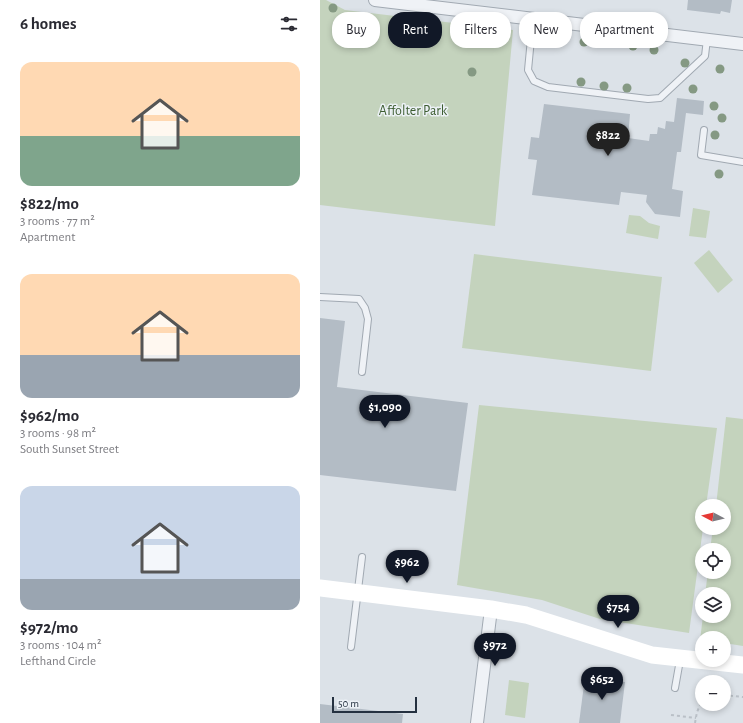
<!DOCTYPE html>
<meta charset="utf-8">
<style>
body{margin:0;font-family:"Alegreya Sans",sans-serif;background:#f7f7f7;color:#2b2b33;height:100vh;display:flex;flex-direction:column;font-size:15px;white-space:nowrap}
*{box-sizing:border-box;margin:0}
p{font-size:13px;color:#7c7c81}
.icon{flex:none;width:22px;height:22px;fill:none;stroke:currentColor;stroke-width:2;stroke-linecap:round;stroke-linejoin:round}
.map{position:relative;flex:1;overflow:hidden}
.drawer{display:flex;flex-direction:column;background:#fff;width:320px}
.drawer>*{flex:none}
.banner{position:absolute;left:12px;top:12px;width:351px;height:36px;display:flex;gap:8px}
.needle{width:26px;rotate:277deg}
.tools{position:absolute;left:375px;top:499px;display:grid;gap:8px}
.tools a{display:grid;place-items:center;width:36px;height:36px;border-radius:50%;background:#fff;box-shadow:0 2px 6px #0003;font-size:20px}
.scale{position:absolute;left:12px;bottom:10px;width:85px;box-sizing:border-box;padding-left:4px;border:2px solid #253140;border-top:0;font-size:11px;line-height:14px;white-space:nowrap;color:#253140;-webkit-text-stroke:3px #ecf1f6;paint-order:stroke}
.price{position:absolute;translate:-50% -34px;padding:0 9px;border-radius:14px;background:#111827;color:#fff;font-size:13px;line-height:26px;filter:drop-shadow(0 1px 2px #0008)}
.price::after{content:'';position:absolute;left:50%;top:24px;width:12px;height:9px;margin-left:-6px;background:inherit;clip-path:polygon(0 0,100% 0,50% 100%)}
.price.active{background:#222;color:#fff}
ul{padding:0;list-style:none}
li{display:grid;align-content:center;gap:8px;height:212px;padding:0 20px}
li span{display:grid;place-items:center;height:124px;border-radius:12px;color:#555}
li>.icon{margin-inline-start:auto}
span .icon{width:72px;height:72px;fill:#fffc;stroke-width:1}
li b{font-size:17px}
h2{display:flex;justify-content:space-between;align-items:center;height:48px;padding:0 20px;font-size:17px}
.pill{padding:0 14px;border-radius:16px;background:#fff;box-shadow:0 2px 6px #0003;font-size:14px;line-height:36px}
.pill.active{background:#111827;color:#fff}
main{display:flex;flex:1;min-height:0}
.map>svg:first-child{display:block}
.green{fill:#c4d3bd}
.building{fill:#b3bcc5}
.lines{fill:none;stroke-linecap:round;stroke-linejoin:round}
.lane-casing{stroke:#a1a9b2;stroke-width:8}
.street-casing{stroke:#a1a9b2;stroke-width:14}
.path{stroke:#bac0c7;stroke-width:2;stroke-dasharray:3 3;stroke-linecap:butt}
.lane{stroke:#eff2f6;stroke-width:6}
.street{stroke:#eff2f6;stroke-width:12}
.secondary{stroke:#fff;stroke-width:17}
.tree{fill:#859983}
.labels{text-anchor:middle;dominant-baseline:central;stroke-width:3;stroke-linejoin:round;paint-order:stroke}
.park-label{font-size:14px;fill:#3d5d31;stroke:#ecf1f6}
</style>
<main>
<section class="drawer">
<h2>6 homes<svg class="icon" aria-label="filters" viewBox="0 0 24 24"><path d="M4 7h16M4 17h16"/><circle cx="9" cy="7" r="2"/><circle cx="15" cy="17" r="2"/></svg></h2>
<ul>
<li><span style="background:linear-gradient(#ffd9b3 60%,#7fa58c 0)"><svg class="icon" aria-label="home" viewBox="0 0 24 24"><path d="M3 11l9-7 9 7M6 9v11h12V9"/></svg></span><div><b>$822/mo</b><p>3 rooms · 77 m²</p><p>Apartment</p></div></li>
<li><span style="background:linear-gradient(#ffd9b3 65%,#9aa5b1 0)"><svg class="icon" aria-label="home" viewBox="0 0 24 24"><path d="M3 11l9-7 9 7M6 9v11h12V9"/></svg></span><div><b>$962/mo</b><p>3 rooms · 98 m²</p><p>South Sunset Street</p></div></li>
<li><span style="background:linear-gradient(#c9d6e8 75%,#9aa5b1 0)"><svg class="icon" aria-label="home" viewBox="0 0 24 24"><path d="M3 11l9-7 9 7M6 9v11h12V9"/></svg></span><div><b>$972/mo</b><p>3 rooms · 104 m²</p><p>Lefthand Circle</p></div></li>
</ul>
</section>
<div class="map">
<svg width="423" height="723" viewBox="0 0 423 723">
<rect width="100%" height="100%" fill="#dce2e8"/>
<g class="green">
<path d="M0,0H6L25,10L193,30L175,226L0,205Z"/>
<path d="M373,208L390,211L386,238L369,236Z"/>
<path d="M309,215L320,216L329,223L340,226L338,239L306,233Z"/>
<path d="M389,250L413,280L398,293L374,263Z"/>
<path d="M154,254L342,277L331,371L142,348Z"/>
<path d="M159,405L397,428L386,506H382L383,528L369,633L280,619L222,600L137,585Z"/>
<path d="M406,417L423,419V646L404,643V638H382V640H380L383,616H404V594H385L388,572H404V550H390L393,528H404V506H396Z"/>
<path d="M189,680L209,683L205,718L185,715Z"/>
</g>
<g class="building">
<path d="M368,0H412L410,13L401,11L400,14L367,10Z"/>
<path d="M357,98L384,101L383,115L366,113L361,152H357L352,189L363,191L360,217L335,214L326,202L327,195L301,192L299,205L212,195L217,160L208,159L211,137L219,138L224,104L310,114L308,138L329,141L330,134H337L338,127L345,129L346,121L354,122Z"/>
<path d="M0,318L25,321L17,387L148,403L136,491L0,475Z"/>
<path d="M265,677L305,682L300,723H259Z"/>
<path d="M0,704L83,714L82,723H0Z"/>
</g>
<g class="lines">
<defs>
<g id="lane">
<path d="M213,18L208,70L214,81L228,87L328,99L340,98L385,56L387,39"/>
<path d="M384,130L381,155L423,162"/>
<path d="M0,297L39,299L45,308L48,319L42,372"/>
<path d="M31,647L42,557"/>
<path d="M355,688L360,660"/>
</g>
<g id="street">
<path d="M55,0L423,44"/>
<path d="M157,723L171,609"/>
</g>
</defs>
<use href="#lane" class="lane-casing"/>
<use href="#street" class="street-casing"/>
<g class="path">
<path d="M404,682V677"/>
<path d="M404,695L423,697"/>
<path d="M351,715L376,718"/>
<path d="M375,723L377,712L382,701"/>
</g>
<use href="#lane" class="lane"/>
<use href="#street" class="street"/>
<path class="secondary" d="M0,588L171,609L206,615L332,655L423,665"/>
</g>
<g class="tree">
<circle cx="13" cy="8" r="4.5"/>
<circle cx="17" cy="25" r="4.5"/>
<circle cx="43" cy="26" r="4.5"/>
<circle cx="79" cy="30" r="4.5"/>
<circle cx="106" cy="34" r="4.5"/>
<circle cx="240" cy="39" r="4.5"/>
<circle cx="151" cy="42" r="4.5"/>
<circle cx="264" cy="42" r="4.5"/>
<circle cx="313" cy="46" r="4.5"/>
<circle cx="334" cy="50" r="4.5"/>
<circle cx="365" cy="63" r="4.5"/>
<circle cx="400" cy="69" r="4.5"/>
<circle cx="152" cy="72" r="4.5"/>
<circle cx="261" cy="82" r="4.5"/>
<circle cx="284" cy="86" r="4.5"/>
<circle cx="307" cy="88" r="4.5"/>
<circle cx="373" cy="89" r="4.5"/>
<circle cx="394" cy="106" r="4.5"/>
<circle cx="402" cy="118" r="4.5"/>
<circle cx="395" cy="135" r="4.5"/>
<circle cx="399" cy="174" r="4.5"/>
</g>
<g class="labels">
<g class="park-label">
<text x="93" y="111">Affolter Park</text>
</g>
</g>
</svg>
<div class="tools">
<a><svg class="needle" viewBox="-14 -14 28 28"><path d="M0-13l5 13h-10z" fill="#e53935"/><path d="M0 13l5-13h-10z" fill="#7c7c81"/></svg></a>
<a><svg class="icon" aria-label="locate" viewBox="0 0 24 24"><circle cx="12" cy="12" r="6"/><path d="M12 2v4M12 18v4M2 12h4M18 12h4"/></svg></a>
<a><svg class="icon" aria-label="layers" viewBox="0 0 24 24"><path d="M12 4l9 5-9 5-9-5zM3 14l9 5 9-5"/></svg></a>
<a>+</a>
<a>−</a>
</div>
<div class="scale">50 m</div>
<b class="price active" style="left:288px;top:157px">$822</b>
<b class="price" style="left:65px;top:429px">$1,090</b>
<b class="price" style="left:87px;top:584px">$962</b>
<b class="price" style="left:298px;top:629px">$754</b>
<b class="price" style="left:175px;top:667px">$972</b>
<b class="price" style="left:282px;top:701px">$652</b>
<div class="banner">
<a class="pill">Buy</a>
<a class="pill active">Rent</a>
<a class="pill">Filters</a>
<a class="pill">New</a>
<a class="pill">Apartment</a>
</div>
</div>
</main>
